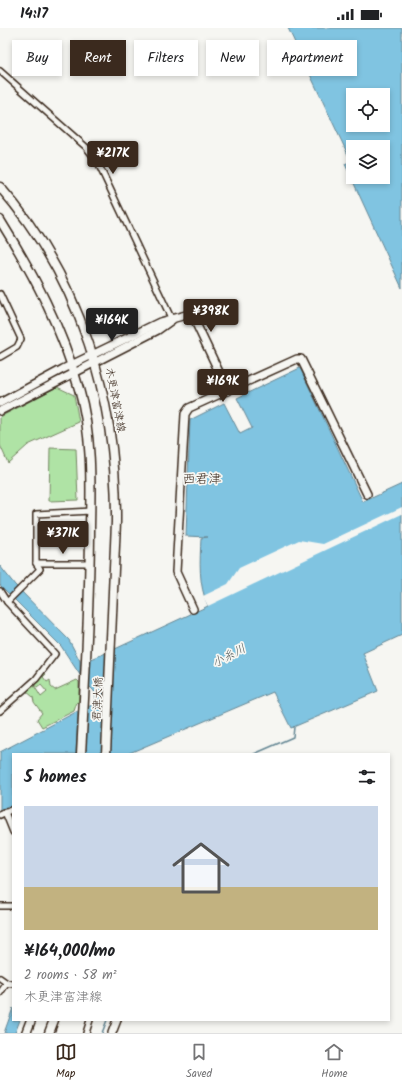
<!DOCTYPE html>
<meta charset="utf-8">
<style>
body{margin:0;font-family:Kalam,"Klee One",sans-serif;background:#f2f2f2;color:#202124;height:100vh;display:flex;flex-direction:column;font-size:15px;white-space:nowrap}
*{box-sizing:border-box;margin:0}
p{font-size:13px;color:#757577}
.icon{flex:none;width:22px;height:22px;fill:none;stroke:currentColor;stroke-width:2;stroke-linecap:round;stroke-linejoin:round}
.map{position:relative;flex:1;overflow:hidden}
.panel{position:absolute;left:12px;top:725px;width:378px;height:268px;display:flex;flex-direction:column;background:#fff;border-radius:0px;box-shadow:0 2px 6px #0003}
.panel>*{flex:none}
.top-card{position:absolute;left:12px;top:12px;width:378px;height:36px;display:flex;gap:8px}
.fabs{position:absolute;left:346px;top:60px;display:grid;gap:8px}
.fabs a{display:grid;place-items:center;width:44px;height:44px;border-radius:0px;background:#fff;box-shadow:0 2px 6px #0003;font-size:20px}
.price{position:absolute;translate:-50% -34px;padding:0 9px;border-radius:4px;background:#3b2a1e;color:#fff;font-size:13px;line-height:26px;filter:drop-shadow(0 1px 2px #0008)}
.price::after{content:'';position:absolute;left:50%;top:24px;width:12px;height:9px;margin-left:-6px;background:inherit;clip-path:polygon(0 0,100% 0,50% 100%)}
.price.current{background:#222;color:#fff}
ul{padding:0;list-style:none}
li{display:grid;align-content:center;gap:8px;height:212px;padding:0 12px}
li+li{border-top:1px solid #e0e0e0}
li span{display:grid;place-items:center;height:124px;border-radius:0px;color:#555}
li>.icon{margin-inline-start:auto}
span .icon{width:72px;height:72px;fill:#fffc;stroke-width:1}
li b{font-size:17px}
h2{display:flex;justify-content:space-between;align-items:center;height:48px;padding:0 12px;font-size:17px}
.pill{padding:0 14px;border-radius:0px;background:#fff;box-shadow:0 2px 6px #0003;font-size:14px;line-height:36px}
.pill.current{background:#3b2a1e;color:#fff}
.status{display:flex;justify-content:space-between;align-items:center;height:28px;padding:0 20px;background:#fff;direction:ltr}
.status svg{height:11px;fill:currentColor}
.tabs{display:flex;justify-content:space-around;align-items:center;height:56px;border-top:1px solid #e0e0e0;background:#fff;font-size:11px;color:#757577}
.tabs a{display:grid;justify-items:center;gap:2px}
.tabs .current{color:#3b2a1e}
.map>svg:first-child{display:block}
.green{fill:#afe3a5;stroke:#758662}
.water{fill:#80c4e1;stroke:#648693;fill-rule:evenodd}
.pier{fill:#f6f6f2}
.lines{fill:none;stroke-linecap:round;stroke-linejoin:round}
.stream{stroke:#648693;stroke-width:1.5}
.street-casing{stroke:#3b2a1e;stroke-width:8}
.secondary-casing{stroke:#3b2a1e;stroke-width:10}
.primary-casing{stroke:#3b2a1e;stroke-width:11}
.street{stroke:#f6f6f2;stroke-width:5}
.secondary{stroke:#f6f6f2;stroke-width:7}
.primary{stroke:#f6f6f2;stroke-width:8}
.labels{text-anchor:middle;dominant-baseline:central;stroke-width:3.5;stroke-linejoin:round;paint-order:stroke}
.street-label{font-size:11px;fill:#3b2a1e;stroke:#f6f6f2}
.water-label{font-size:12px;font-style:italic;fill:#505858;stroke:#f6f6f2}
.quarter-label{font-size:13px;fill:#3b2a1e;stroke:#f6f6f2}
</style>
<div class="status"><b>14:17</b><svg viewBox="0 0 49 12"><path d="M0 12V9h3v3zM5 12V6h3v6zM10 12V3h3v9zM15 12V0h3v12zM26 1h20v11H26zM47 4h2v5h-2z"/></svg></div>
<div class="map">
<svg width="402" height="1005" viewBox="0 0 402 1005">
<rect width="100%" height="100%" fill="#f6f6f2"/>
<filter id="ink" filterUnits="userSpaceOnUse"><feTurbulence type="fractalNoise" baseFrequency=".025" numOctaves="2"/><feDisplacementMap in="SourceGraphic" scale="8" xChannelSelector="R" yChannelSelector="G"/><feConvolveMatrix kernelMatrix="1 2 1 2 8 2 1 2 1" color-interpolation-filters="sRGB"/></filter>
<g filter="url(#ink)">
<g class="green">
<path d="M57,359L74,367L79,394L28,417L8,435L0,417V389Z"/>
<path d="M50,420L76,421L78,472L49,473Z"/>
<path d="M44,645L46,646L43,649L47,654L50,652L51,659L55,662L77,652L79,654V675L77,674L74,683L42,699L37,691L42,685L34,674L33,669L26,663L33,656L41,669L47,664L41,657L37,660L33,655Z"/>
</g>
<g class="water">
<path d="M288,0H402V260L345,136L351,133ZM353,67H383V97H353ZM353,119H383V149H353Z"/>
<path d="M300,340L363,474L402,456V607L363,625L378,663L291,700L273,664L127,726H110L115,621L208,578C198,556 200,533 201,510L208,509L186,508L190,392L224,375L240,406L252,400L237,370Z"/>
<path d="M0,538L15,557L69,612L80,633V647L61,618L0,557Z"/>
<path d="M106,625L102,726H84L87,679L93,677L96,670L94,663L88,657L89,632Z"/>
<path d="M78,683L76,726H13V779L10,781L8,778L0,782V724Z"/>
<path d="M13,980V992H20L15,1005H4Z"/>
</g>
<path class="pier" d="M402,479V486L208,578L203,568L228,556L239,540L299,512L323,516Z"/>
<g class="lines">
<g class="stream">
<path d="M254,726L293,709L294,699"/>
<path d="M102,1005L107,992"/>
</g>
<defs>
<g id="street">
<path d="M0,43L86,119L97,133L172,292"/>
<path d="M0,266L21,311L17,319L0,329"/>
<path d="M36,535H90"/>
<path d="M0,563L7,574L55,626L36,651L0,683"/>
<path d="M7,574L40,541L36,535V486L91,483"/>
<path d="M5,784L13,804"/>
<path d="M0,787L13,781"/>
<path d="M0,878H13"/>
<path d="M0,950L7,955"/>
<path d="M0,965L7,955L13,956"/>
<path d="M86,1005L90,992"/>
</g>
<g id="secondary">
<path d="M0,375L63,341L160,294L186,287L193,289L228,363"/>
<path d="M0,383L158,302L172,292"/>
<path d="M193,581L176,544L185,386L189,380L297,331H301L367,466"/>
<path d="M112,1005L117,992"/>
</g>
<g id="primary">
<path d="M0,159C81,251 117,373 116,494L106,726"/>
<path d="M0,192C33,245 62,300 79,361C92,405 91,454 90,499C90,575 85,651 81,726"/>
<path d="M26,1005L31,992"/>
<path d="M49,1005L54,992"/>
</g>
</defs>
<use href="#street" class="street-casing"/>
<use href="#secondary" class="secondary-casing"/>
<use href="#primary" class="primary-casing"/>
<use href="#street" class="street"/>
<use href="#secondary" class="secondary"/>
<use href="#primary" class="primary"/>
</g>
</g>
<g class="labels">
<g class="street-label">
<text transform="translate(115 372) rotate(79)">木更津富津線</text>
<text transform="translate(98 671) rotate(-87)">君津大橋</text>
</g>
<g class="water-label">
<text transform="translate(229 628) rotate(-28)">小糸川</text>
</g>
<g class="quarter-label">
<text x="202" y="451">西君津</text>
</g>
</g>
</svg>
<div class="fabs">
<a><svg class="icon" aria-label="locate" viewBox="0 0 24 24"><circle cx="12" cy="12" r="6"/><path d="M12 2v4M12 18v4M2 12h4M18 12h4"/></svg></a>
<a><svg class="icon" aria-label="layers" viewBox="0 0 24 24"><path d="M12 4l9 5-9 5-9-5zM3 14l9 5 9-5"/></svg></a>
</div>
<b class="price" style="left:113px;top:147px">¥217K</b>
<b class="price" style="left:211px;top:305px">¥398K</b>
<b class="price current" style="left:112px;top:314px">¥164K</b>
<b class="price" style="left:223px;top:375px">¥169K</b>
<b class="price" style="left:63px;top:527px">¥371K</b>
<div class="top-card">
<a class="pill">Buy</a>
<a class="pill current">Rent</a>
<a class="pill">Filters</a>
<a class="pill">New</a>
<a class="pill">Apartment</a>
</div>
<section class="panel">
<h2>5 homes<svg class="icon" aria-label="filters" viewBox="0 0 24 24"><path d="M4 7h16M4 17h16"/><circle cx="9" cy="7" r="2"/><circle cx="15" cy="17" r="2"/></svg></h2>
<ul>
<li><span style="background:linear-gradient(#c9d6e8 65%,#c2b280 0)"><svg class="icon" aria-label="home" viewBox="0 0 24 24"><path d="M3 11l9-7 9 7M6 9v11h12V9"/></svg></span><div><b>¥164,000/mo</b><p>2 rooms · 58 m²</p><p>木更津富津線</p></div></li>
</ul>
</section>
</div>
<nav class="tabs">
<a class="current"><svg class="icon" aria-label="map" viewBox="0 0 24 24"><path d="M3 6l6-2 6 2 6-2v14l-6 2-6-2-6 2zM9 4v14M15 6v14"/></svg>Map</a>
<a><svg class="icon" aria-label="saved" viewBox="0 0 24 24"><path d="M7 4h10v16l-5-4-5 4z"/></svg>Saved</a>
<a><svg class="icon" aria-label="home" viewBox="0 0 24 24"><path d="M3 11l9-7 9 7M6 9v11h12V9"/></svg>Home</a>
</nav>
